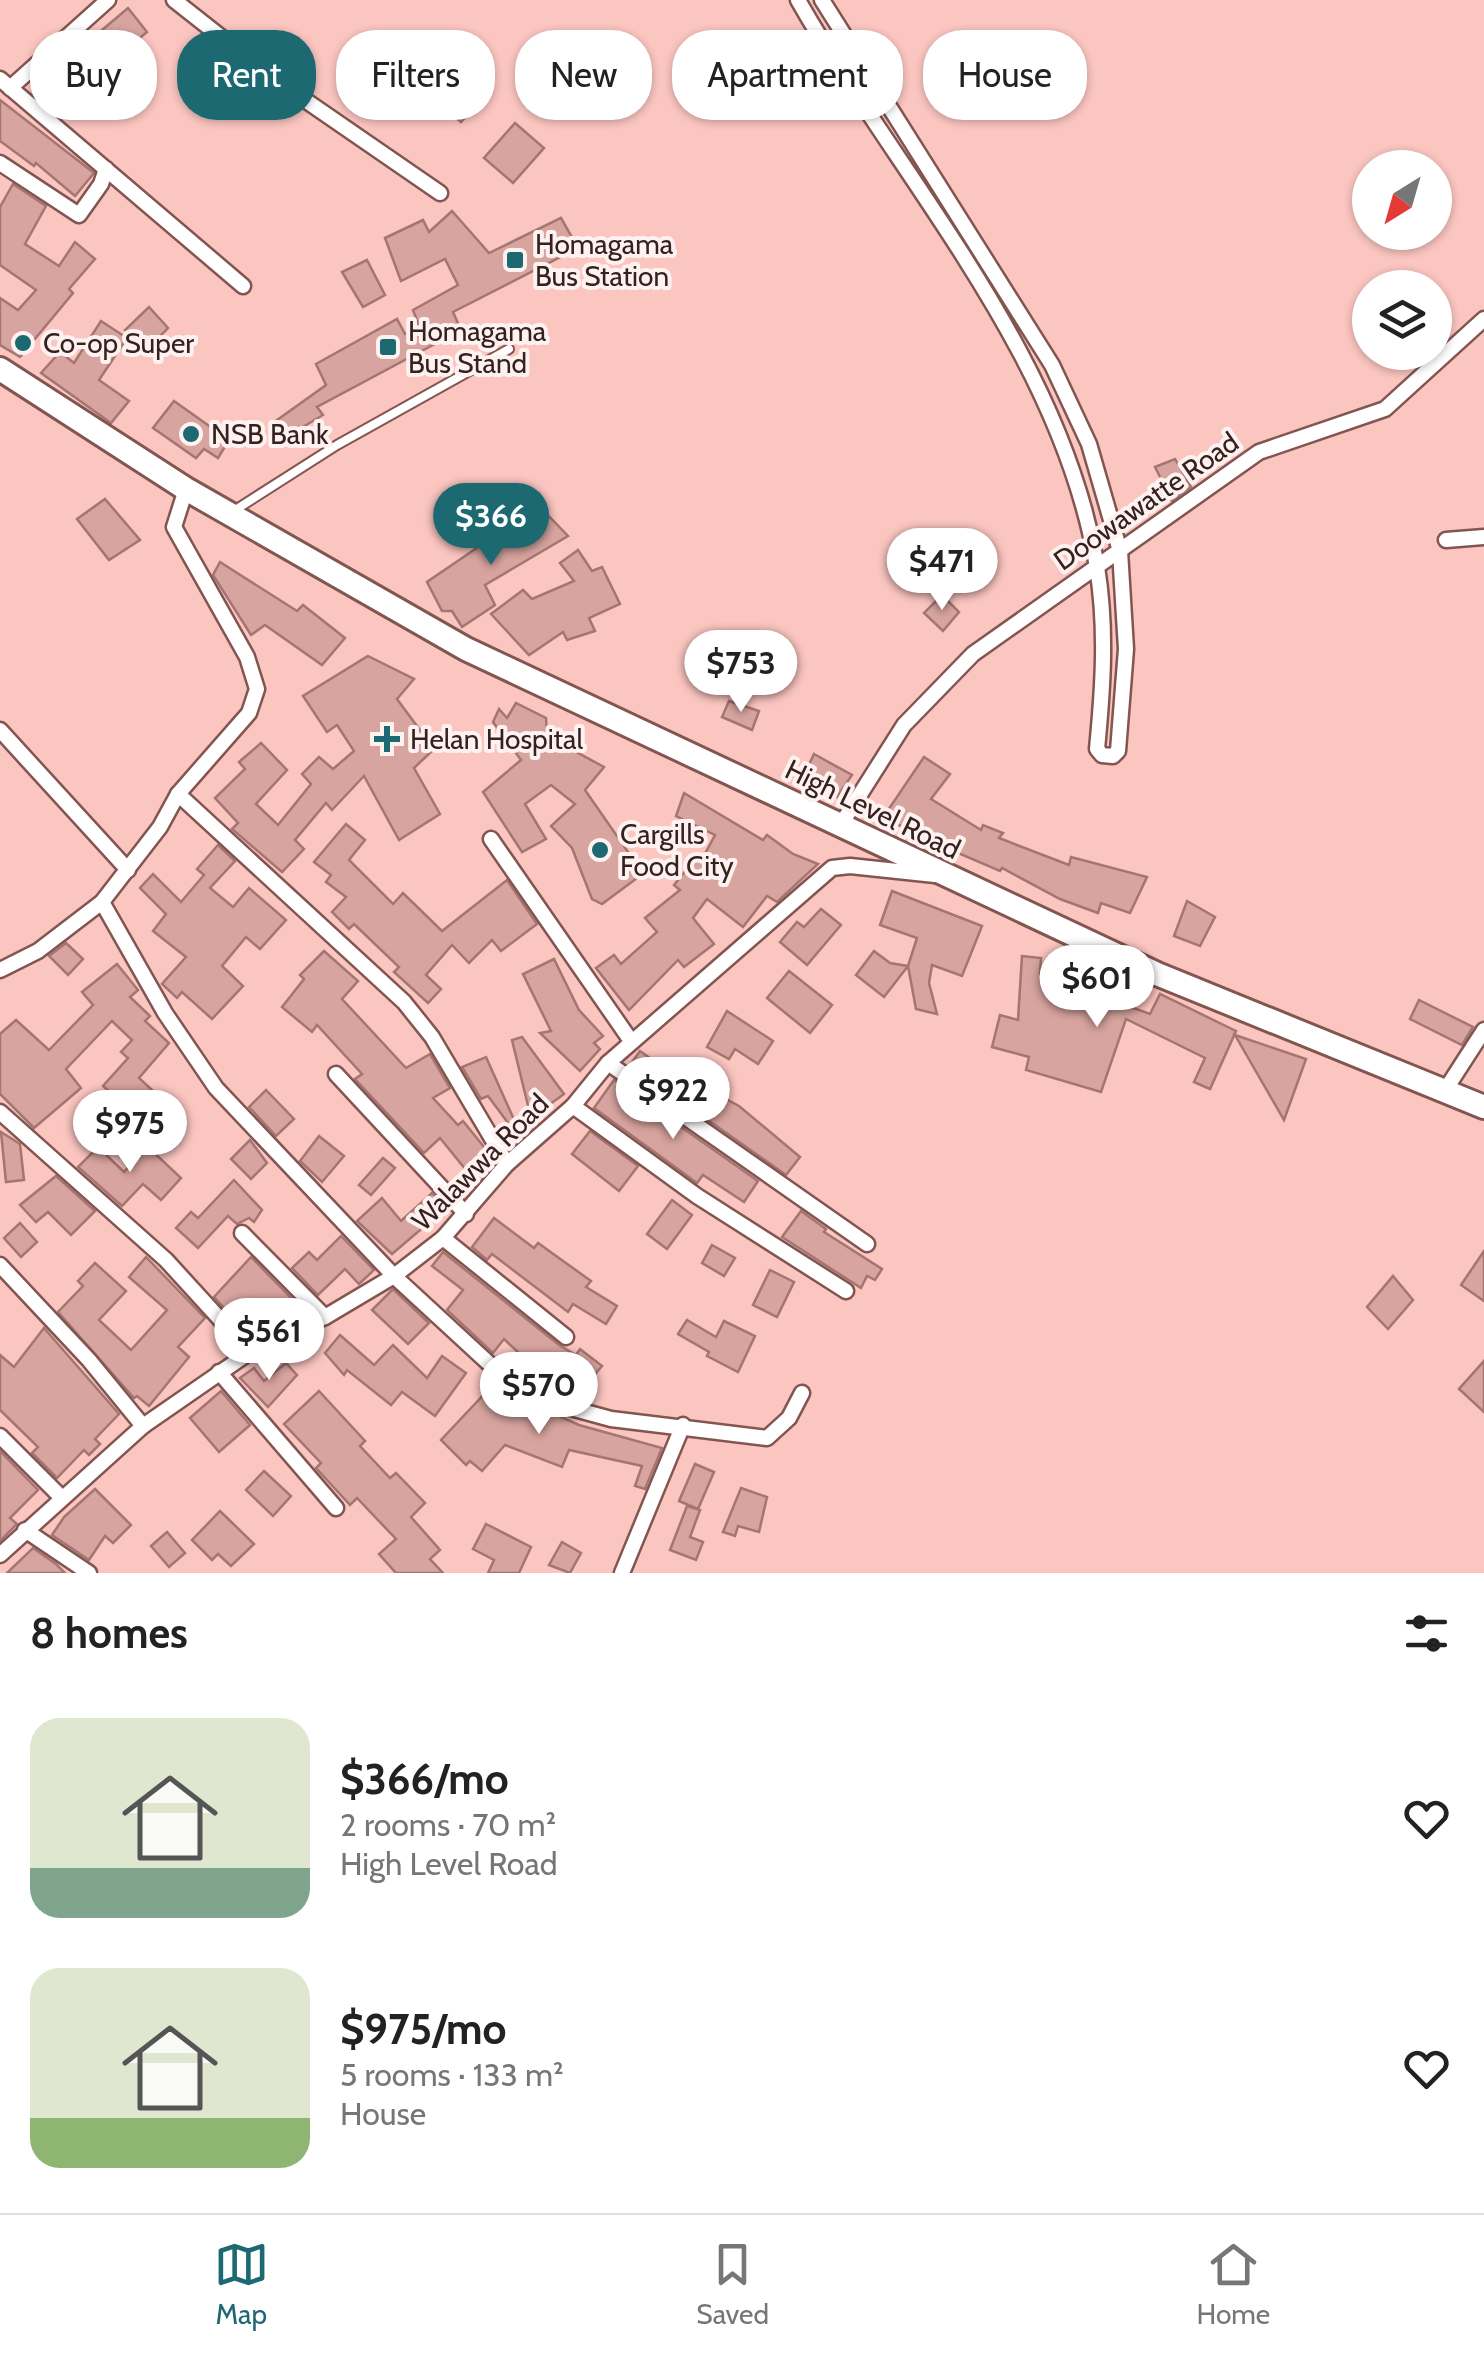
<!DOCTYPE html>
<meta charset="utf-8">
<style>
body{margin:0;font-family:Cabin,sans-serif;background:#f2f2f2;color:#222;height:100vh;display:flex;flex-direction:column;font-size:38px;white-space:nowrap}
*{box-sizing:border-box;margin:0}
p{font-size:32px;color:#767676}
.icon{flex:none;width:55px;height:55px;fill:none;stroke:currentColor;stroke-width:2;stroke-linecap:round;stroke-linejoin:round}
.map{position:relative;height:1573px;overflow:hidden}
.drawer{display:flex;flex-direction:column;background:#fff;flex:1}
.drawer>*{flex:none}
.guide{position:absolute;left:30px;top:30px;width:1425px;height:90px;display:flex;gap:20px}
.needle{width:65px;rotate:217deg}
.fabs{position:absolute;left:1352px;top:150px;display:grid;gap:20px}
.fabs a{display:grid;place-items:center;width:100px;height:100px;border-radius:50%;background:#fff;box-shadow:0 2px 8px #0004;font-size:50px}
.price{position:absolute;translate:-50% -85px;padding:0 22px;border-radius:35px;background:#fff;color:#222;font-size:32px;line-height:65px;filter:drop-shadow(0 2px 5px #0008)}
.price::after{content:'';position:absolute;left:50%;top:60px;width:30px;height:22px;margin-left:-15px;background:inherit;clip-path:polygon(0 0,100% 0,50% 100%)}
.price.active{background:#1d6971;color:#fff}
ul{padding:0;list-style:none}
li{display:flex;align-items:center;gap:30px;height:250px;padding:0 30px}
li span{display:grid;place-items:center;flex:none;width:280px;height:200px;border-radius:30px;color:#555}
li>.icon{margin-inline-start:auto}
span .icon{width:120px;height:120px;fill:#fffc;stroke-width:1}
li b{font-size:42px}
h2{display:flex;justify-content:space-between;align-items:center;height:120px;padding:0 30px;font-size:42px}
.tag{padding:0 35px;border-radius:40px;background:#fff;box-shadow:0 2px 8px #0004;font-size:35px;line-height:90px}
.tag.active{background:#1d6971;color:#fff}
.dock{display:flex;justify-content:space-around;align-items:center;height:140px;border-top:2px solid #e0e0e0;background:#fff;font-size:28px;color:#767676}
.dock a{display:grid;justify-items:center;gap:5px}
.dock .active{color:#1d6971}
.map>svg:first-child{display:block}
.building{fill:#d8a49f;stroke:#a57571;stroke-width:2.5}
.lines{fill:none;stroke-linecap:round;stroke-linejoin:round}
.service-casing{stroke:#835551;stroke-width:12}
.minor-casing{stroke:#835551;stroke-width:19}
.trunk-casing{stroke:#835551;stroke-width:28}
.service{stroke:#fff;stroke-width:8}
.minor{stroke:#fff;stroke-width:14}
.trunk{stroke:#fff;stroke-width:22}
.poi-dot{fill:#1d6971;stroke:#fef2f1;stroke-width:4}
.labels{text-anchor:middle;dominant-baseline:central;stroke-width:8;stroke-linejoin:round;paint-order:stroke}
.poi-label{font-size:28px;fill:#35211f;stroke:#fef2f1;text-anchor:start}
.street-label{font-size:28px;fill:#35211f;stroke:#fef2f1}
</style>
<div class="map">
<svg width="1484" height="1573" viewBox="0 0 1484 1573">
<rect width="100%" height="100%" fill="#fbc5c0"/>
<g class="building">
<path d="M128,8L147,32L114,59L95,36Z"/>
<path d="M444,72L480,102L461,122L428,95Z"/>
<path d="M0,100L94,173L75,196L36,163L34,166L0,141Z"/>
<path d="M515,123L544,148L513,183L484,158Z"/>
<path d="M13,184L46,206L25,244L59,266L75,242L95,259L69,289L73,293L20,357L0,345V298L18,310L36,290L0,265V207Z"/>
<path d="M452,211L489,253L561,218L578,248L453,312L461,330L317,407L323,415L281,440L273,423L326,385L316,364L397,319L405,334L420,328L413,310L458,285L445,259L401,281L385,238L423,220L429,232Z"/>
<path d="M367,260L385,295L363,307L342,272Z"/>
<path d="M149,307L168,328L145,352L125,330Z"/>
<path d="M101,321L127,338L99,380L129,401L111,423L41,373L60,352L74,363Z"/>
<path d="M174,401L229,440L218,458L204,449L196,458L153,428Z"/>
<path d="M1175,459L1191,487L1172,501L1155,467Z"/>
<path d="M105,499L140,540L109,560L77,519Z"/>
<path d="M543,510L568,536L485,585L495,605L462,627L452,611H442L427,582L506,528L513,539Z"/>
<path d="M578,550L592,571L602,567L620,604L589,618L595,631L567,640L563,632L529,655L491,614L523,590L532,599L574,581L560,563Z"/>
<path d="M220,562L297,611L303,605L345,638L322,665L265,625L251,635L213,575Z"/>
<path d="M942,595L959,612L943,631L924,613Z"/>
<path d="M368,656L414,679L397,699L434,749L414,768L440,814L399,840L364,776L332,810L326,803L295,840L304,849L282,872L232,829L238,823L215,798L245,769L239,762L261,743L287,770L256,804L278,825L311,784L302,774L319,757L333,769L354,751L337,725L327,732L303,696Z"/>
<path d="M729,701L759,711L752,730L722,717Z"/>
<path d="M516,703L546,718L547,736L604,767L585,790L628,852L648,870L602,904L592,899L572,848L551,826L575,804L551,785L525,804L546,839L522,852L483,792L521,760L493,722L499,709L507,718Z"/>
<path d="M814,754L852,775L837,797L802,779Z"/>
<path d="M924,757L950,774L931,799L981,830L983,825L1003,833L999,838L1069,865L1071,857L1147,877L1130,913L1101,903L1098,913L1060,899L1002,868L1000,871L956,852L953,857L884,816Z"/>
<path d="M684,793L763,840L767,835L793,854L818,864L777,902L767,896L743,927L707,899L693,918L714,944L684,967L678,960L629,1010L596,968L614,955L621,964L657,932L645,918L680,890L674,885L696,858L701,861L715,835L676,816Z"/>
<path d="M346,824L365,840L349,860L393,904L403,893L442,931L507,880L537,924L501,951L492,940L469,963L452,945L426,975L441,989L428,1003L394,972L399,967L354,924L349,929L332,912L346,897L326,882L331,875L314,862Z"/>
<path d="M218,845L235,861L210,888L233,907L249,888L286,920L260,949L246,937L222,966L243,986L212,1019L182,992L177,998L162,984L186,957L153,931L166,914L140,888L153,874L181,902L204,875L197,869Z"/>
<path d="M892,891L982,926L962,976L932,965L929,983L937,1014L916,1009L908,966L884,997L856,975L874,951L890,963L908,966L917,938L880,925Z"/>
<path d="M1187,901L1215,917L1200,946L1174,936Z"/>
<path d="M821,909L841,925L807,965L780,942L797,922L804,927Z"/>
<path d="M66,943L83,959L68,975L49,956Z"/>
<path d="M324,951L358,981L342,999L406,1068L430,1054L450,1088L433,1098L458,1125L463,1121L488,1152L466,1170L440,1138L424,1153L355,1079L362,1074L317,1025L312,1032L282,1007L304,979L300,975Z"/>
<path d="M1022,956L1041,958L1040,974L1150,1014L1160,994L1236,1031L1210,1089L1194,1082L1205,1058L1126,1019L1101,1092L1026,1070L1029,1057L992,1047L1000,1015L1018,1020Z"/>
<path d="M554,959L579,1010L603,1036L594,1043L600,1049L580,1071L540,1033L551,1031L523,974Z"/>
<path d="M117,964L138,990L130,997L150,1016L145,1021L169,1043L139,1078L180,1116L159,1138L103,1086L128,1058L121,1052L132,1040L112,1021L66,1069L81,1088L34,1128L0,1094V1034L16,1020L49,1050L93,1005L82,992Z"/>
<path d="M789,971L832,1005L810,1033L767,998Z"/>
<path d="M1419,1000L1473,1027L1462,1045L1410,1019Z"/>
<path d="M727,1011L773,1041L758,1064L735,1049L729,1059L707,1047Z"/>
<path d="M1235,1035L1306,1059L1284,1120Z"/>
<path d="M522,1037L564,1094L531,1118L512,1040Z"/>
<path d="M640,1051L703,1096L705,1093L718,1103L722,1097L739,1106L800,1157L786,1175L630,1065Z"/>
<path d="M486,1057L516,1124L511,1127L488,1096L481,1099L462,1067Z"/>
<path d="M614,1080L758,1181L744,1202L703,1175L697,1183L594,1108Z"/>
<path d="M266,1090L294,1119L276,1136L249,1107Z"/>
<path d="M590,1131L638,1166L619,1191L572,1154Z"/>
<path d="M1,1132L20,1144L24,1180L6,1182Z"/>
<path d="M319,1136L344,1156L322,1182L300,1161Z"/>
<path d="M250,1140L267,1163L251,1179L231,1159Z"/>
<path d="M147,1146L181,1178L161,1200L143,1184L122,1206L78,1167L98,1147L124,1172Z"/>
<path d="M383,1158L395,1168L371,1195L359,1185Z"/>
<path d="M56,1176L95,1211L71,1235L48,1212L36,1222L20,1205Z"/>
<path d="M234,1180L262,1210L254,1222L249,1218L237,1224L228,1216L198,1248L176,1228L191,1212L198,1218Z"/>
<path d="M432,1193L446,1208L392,1254L357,1221L382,1198L401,1221Z"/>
<path d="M672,1200L692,1215L667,1249L647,1234Z"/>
<path d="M801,1211L826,1229L824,1232L882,1269L875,1280L867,1276L861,1288L782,1237Z"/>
<path d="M494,1218L534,1248L538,1243L591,1281L586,1287L617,1306L606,1324L573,1304L568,1312L492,1254L487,1260L472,1247Z"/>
<path d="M20,1223L37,1242L21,1257L4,1238Z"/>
<path d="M341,1236L374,1270L359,1284L345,1269L318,1295L292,1268L309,1252L317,1260Z"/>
<path d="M712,1245L735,1258L724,1276L702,1263Z"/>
<path d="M1484,1251V1301L1461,1285Z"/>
<path d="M443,1252L559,1345L576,1355L580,1349L602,1366L576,1397L549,1376L546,1379L504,1339L493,1353L447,1310L463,1290L432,1266Z"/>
<path d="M146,1257L205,1318L178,1347L189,1357L149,1406L137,1396L134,1398L58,1312L83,1286L78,1281L95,1263L126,1291L99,1320L131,1350L167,1310L129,1277Z"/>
<path d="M251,1257L298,1305L287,1316L278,1306L248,1334L214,1297Z"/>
<path d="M770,1270L794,1282L777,1317L753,1305Z"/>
<path d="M1393,1276L1413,1300L1388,1329L1367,1307Z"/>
<path d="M393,1289L429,1323L408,1344L372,1310Z"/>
<path d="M687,1320L716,1337L724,1321L755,1336L738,1372L707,1356L709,1352L678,1334Z"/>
<path d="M44,1328L119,1414L95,1439L100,1444L89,1455L84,1450L57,1478L32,1453L38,1447L0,1410V1355L14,1367Z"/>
<path d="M340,1335L374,1365L393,1345L427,1378L442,1356L466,1373L435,1416L402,1392L391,1405L347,1370L344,1375L325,1353Z"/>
<path d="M1484,1361V1412L1459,1389Z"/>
<path d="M286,1363L297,1375L268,1407L240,1378L254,1368L264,1381Z"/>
<path d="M489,1389L502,1401L506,1397L524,1415L528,1402L579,1425L662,1448L645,1489L635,1486L642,1466L569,1450L562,1467L505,1445L482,1471L470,1461L466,1465L441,1440Z"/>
<path d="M221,1391L250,1425L219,1452L190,1418Z"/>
<path d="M319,1391L365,1441L360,1446L390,1478L396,1473L425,1503L411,1517L440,1550L430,1559L443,1573H396L379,1554L396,1539L357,1498L350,1505L316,1468L321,1463L284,1424Z"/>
<path d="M0,1451L38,1490L10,1518L17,1524L0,1541Z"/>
<path d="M695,1464L714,1472L698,1509L679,1501Z"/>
<path d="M264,1471L291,1496L273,1516L246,1490Z"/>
<path d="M741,1488L767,1497L759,1532L738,1526L735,1536L723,1532Z"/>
<path d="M95,1489L131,1525L113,1543L105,1536L89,1560L52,1535L64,1517Z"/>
<path d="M687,1506L700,1510L690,1537L703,1542L696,1560L670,1550Z"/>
<path d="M220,1511L254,1544L231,1566L218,1554L212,1560L192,1540Z"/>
<path d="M486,1524L531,1547L519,1573H488L494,1560L473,1549Z"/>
<path d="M167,1532L185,1553L169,1567L151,1546Z"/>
<path d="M562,1542L581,1553L570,1573L549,1565Z"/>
<path d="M33,1548L56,1564L65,1573H7Z"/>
</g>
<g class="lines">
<defs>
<path id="service" d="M232,512L337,445L509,349"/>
<g id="minor">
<path d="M174,0L273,78L440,193"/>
<path d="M798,0C903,184 1061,352 1097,567C1107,628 1103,687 1097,749L1102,755L1113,756L1118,751L1126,649L1120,551L1089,444L1052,365L822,0"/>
<path d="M0,79L243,286"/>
<path d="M10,88L108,0"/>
<path d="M0,163L79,215L101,184L106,169"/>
<path d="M1446,540L1484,537"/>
<path d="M0,730L128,870"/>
<path d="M178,794L404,1002L432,1037L507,1164"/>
<path d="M840,826L904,725L973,654L1259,452L1385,409L1484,319"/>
<path d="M491,839L631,1041"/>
<path d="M102,902L165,1013L216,1088L394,1276L508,1381L556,1404L611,1419L767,1438L789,1418L802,1393"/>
<path d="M0,970L38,951L102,902L160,827L178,794L249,713L257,689L247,657L174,527L186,489"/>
<path d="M608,1063L867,1244"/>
<path d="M336,1074L466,1214"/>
<path d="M1444,1092L1484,1030"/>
<path d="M573,1106L697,1196L846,1291"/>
<path d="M0,1112L166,1260L250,1352"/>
<path d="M242,1233L325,1317"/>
<path d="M443,1238L566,1337"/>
<path d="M0,1265L89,1360L143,1426"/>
<path d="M219,1372L336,1508"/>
<path d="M0,1436L61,1497"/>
<path d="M25,1530L89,1573"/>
<path d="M0,1555L143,1426L250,1352L325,1317L394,1276L443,1238L507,1164L573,1106L608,1063L832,868L850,866L935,875"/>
<path d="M622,1573L683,1425"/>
</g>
<path id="trunk" d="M0,369L186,489L466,649L1157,974L1484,1107"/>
</defs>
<use href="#service" class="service-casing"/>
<use href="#minor" class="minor-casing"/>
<use href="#trunk" class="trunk-casing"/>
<use href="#service" class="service"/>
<use href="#minor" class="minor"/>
<use href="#trunk" class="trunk"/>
</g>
<g class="poi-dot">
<rect x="505" y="250" width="20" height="20" rx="5"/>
<circle cx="23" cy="343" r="10"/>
<rect x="378" y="337" width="20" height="20" rx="5"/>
<circle cx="191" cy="434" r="10"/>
<path d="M382 724h10v10h10v10h-10v10h-10v-10h-10v-10h10z"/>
<circle cx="600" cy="850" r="10"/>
</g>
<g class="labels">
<g class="poi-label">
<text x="535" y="244">Homagama<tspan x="535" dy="32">Bus Station</tspan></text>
<text x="408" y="331">Homagama<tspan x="408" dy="32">Bus Stand</tspan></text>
<text x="43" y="343">Co-op Super</text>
<text x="211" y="434">NSB Bank</text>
<text x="410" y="739">Helan Hospital</text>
<text x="620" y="834">Cargills<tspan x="620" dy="32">Food City</tspan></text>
</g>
<g class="street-label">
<text transform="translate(1146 501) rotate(-35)">Doowawatte Road</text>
<text transform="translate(873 809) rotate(26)">High Level Road</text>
<text transform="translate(480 1162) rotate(-45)">Walawwa Road</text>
</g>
</g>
</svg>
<div class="fabs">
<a><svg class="needle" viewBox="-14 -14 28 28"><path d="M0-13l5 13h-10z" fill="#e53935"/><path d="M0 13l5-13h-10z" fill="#767676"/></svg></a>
<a><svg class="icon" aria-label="layers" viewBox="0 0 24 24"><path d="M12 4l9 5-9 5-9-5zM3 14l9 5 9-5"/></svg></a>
</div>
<b class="price active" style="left:491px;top:568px">$366</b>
<b class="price" style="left:942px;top:613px">$471</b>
<b class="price" style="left:741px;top:715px">$753</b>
<b class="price" style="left:1097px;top:1030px">$601</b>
<b class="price" style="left:673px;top:1142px">$922</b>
<b class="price" style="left:130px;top:1175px">$975</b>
<b class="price" style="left:269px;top:1383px">$561</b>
<b class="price" style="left:539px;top:1437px">$570</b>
<div class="guide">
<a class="tag">Buy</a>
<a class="tag active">Rent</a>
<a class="tag">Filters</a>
<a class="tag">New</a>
<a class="tag">Apartment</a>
<a class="tag">House</a>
</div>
</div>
<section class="drawer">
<h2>8 homes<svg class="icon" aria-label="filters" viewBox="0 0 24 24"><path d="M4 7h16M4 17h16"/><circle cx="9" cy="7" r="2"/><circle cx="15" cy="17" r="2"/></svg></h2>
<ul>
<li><span style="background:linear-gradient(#dfe7d0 75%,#7fa58c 0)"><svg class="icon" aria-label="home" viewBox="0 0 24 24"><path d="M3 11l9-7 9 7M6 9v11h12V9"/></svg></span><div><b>$366/mo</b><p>2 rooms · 70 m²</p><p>High Level Road</p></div><svg class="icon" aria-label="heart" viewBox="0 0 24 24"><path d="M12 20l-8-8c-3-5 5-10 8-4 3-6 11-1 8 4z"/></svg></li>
<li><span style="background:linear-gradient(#dfe7d0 75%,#8fb573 0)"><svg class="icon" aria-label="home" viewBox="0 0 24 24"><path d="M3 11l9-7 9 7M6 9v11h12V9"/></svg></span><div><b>$975/mo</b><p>5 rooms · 133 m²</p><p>House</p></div><svg class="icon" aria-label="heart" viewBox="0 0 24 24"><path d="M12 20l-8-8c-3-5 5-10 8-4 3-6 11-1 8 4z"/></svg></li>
</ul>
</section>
<nav class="dock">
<a class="active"><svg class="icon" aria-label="map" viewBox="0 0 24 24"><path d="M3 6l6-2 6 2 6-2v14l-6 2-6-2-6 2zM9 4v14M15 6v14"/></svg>Map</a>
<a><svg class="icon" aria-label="saved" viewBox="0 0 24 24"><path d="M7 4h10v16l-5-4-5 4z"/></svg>Saved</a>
<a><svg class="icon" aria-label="home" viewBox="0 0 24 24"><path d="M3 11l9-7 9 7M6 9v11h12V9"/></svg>Home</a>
</nav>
